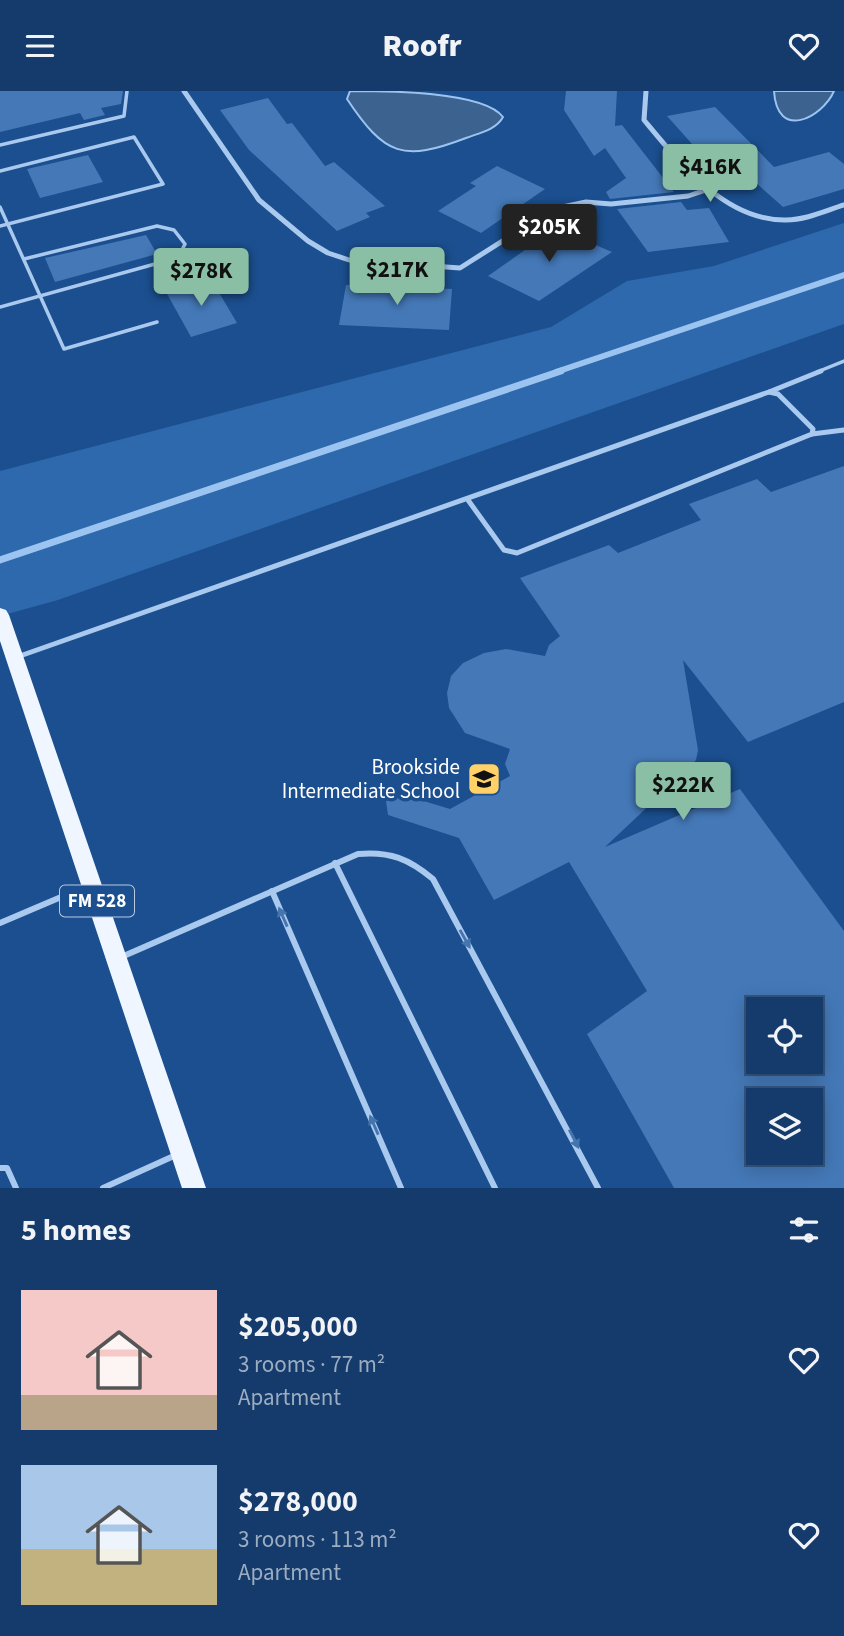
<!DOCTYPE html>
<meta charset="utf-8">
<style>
body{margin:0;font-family:"Source Sans 3",sans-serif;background:#214673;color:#f1f3f6;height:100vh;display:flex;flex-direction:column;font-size:26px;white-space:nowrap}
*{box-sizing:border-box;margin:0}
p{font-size:23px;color:#9dadc1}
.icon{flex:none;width:38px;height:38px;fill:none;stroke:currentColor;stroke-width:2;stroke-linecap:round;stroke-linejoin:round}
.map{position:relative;height:1097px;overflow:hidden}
.panel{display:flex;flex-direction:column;background:#143b6b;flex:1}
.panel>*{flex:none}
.tools{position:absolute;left:746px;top:906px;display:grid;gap:14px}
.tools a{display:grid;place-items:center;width:77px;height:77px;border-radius:0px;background:#143b6b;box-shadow:0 4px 18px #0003,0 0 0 2px #33557e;font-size:35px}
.price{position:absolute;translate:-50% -60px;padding:0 16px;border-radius:7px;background:#8abfa5;color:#111;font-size:23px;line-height:46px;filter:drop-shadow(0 2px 4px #0008)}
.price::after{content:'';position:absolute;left:50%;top:42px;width:21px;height:16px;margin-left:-10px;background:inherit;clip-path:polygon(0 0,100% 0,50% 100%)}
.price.current{background:#222;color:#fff}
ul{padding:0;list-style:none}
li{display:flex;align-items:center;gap:21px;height:175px;padding:0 21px}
li span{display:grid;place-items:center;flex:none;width:196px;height:140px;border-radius:0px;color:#555}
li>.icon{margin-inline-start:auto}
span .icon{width:84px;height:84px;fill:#fffc;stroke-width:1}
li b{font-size:30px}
h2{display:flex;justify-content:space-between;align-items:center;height:84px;padding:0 21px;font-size:30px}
header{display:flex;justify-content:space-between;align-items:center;height:91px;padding:0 21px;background:#143b6b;font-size:32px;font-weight:800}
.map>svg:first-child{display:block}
.green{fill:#2e69ad}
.water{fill:#3c6290;stroke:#9cc4f0;stroke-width:2}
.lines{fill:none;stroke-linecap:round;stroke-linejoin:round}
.stream-far1{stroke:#9cc4f0;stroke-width:6}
.stream{stroke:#9cc4f0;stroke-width:7}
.building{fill:#4478b7;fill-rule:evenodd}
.service-far2{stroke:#a9c9ee;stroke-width:3.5}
.service-far1{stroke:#a9c9ee;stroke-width:5}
.service{stroke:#a9c9ee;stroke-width:6}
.minor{stroke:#a9c9ee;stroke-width:5}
.primary{fill:#f0f6ff;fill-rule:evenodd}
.oneway{fill:#4674ac}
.labels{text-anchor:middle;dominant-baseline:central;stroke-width:7;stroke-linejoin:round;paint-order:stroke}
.shield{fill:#1b4f8f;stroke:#bbcadd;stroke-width:2}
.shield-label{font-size:19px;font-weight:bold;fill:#fff}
.poi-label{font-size:21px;fill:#fff;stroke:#1b4f8f;text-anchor:end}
</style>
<header><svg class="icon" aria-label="menu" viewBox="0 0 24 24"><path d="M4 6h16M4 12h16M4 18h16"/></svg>Roofr<svg class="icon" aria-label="heart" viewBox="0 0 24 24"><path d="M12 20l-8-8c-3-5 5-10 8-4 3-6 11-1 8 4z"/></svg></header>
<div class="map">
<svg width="844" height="1097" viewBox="0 0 844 1097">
<rect width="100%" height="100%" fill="#1b4f8f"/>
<path class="green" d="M844,132V233L58,509L0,525V380L551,236L627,190L714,175Z"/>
<g class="water">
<path d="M350,0C386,0 483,0 503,26C496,39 479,42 466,47C403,71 385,65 347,8Z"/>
<path d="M774,0H834C822,27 777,50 774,0Z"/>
</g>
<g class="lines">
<path class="stream-far1" d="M556,281L844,184"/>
<path class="stream" d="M0,469L561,280"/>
</g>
<g class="building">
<path d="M0,0H123L121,13L101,17L105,24L84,29L80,22L0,41Z"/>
<path d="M566,0H617L615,35L622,34L674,101L610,108L606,101L626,87L605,57L594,65L564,19Z"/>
<path d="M268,7L287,33L292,32L325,75L334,71L385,115L366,122L370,126L337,140L249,59L220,19Z"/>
<path d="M715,16L774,76L829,61L844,73V98L783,116L729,68L709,72L667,25Z"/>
<path d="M88,64L103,91L40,107L27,78Z"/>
<path d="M497,75L545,98L481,142L438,120L476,95L470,92Z"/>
<path d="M681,111L687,119L709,117L729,151L648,161L617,118Z"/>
<path d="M556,137L612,161L539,210L488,185Z"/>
<path d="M146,144L157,163L55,191L45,167Z"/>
<path d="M211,188L237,232L191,246L166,201Z"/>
<path d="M346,194L452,198L449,239L339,234Z"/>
<path d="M844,375V611L748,651L683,569L698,659L696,669L688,678L647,691L657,707L605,756L740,698L844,840V1097H674L587,943L647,900L569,771L494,809L459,747L388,724L386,710L404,704L450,718L510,685L505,673L510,658L465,642L449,617L447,602L451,585L463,572L484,562L506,558L545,565L549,554L560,545L520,487L609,454L618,462L701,429L689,413L757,388L771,401ZM758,919H810V971H758ZM758,1010H810V1062H758Z"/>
</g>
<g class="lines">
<g class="service-far2">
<path d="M0,54L124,25L127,0"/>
<path d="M0,80L134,46L163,93L0,135"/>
<path d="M0,116L64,258L157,231"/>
<path d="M0,216L173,168L179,165L185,153L174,139L157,135L24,168"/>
<path d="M817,281L844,270"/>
</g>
<g class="service-far1">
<path d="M769,301L821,280"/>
<path d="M812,343L844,339"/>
<path d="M17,566L769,301L778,303L813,338L812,343L517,462L504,459L468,409"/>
</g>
<g class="service">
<path d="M335,772L495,1097"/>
<path d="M272,800L401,1097"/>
<path d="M0,832L87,795"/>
<path d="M119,867L358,763C390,760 409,768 433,788L598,1097"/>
<path d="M0,1077H7L16,1097"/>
<path d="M103,1097L176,1064"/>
</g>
<g class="minor">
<path d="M184,0L259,109L308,150L328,162L349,169L460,177L553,118L586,111L611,113L688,105L709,98"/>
<path d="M646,0L644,29C679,71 725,130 786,129C806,129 825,120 844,114"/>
</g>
<path class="primary" d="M0,517L6,519L9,524L206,1097H182L0,550Z"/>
</g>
<defs><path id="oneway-solid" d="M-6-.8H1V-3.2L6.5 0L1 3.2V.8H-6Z" transform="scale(1.75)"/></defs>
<g class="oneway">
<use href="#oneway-solid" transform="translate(283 826) rotate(-114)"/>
<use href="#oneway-solid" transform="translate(465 848) rotate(61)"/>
<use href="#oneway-solid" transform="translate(374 1034) rotate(-114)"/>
<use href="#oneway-solid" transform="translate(574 1048) rotate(63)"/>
</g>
<defs>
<symbol id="school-square" viewBox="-11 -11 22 22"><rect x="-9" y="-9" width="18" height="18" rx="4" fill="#ffd166" stroke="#1b4f8f"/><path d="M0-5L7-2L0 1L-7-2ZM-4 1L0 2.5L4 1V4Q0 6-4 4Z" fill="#111"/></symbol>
</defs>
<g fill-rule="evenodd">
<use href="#school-square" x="465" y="669" width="38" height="38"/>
</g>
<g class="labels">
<rect class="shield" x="60" y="794.5" width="74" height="31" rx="5"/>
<g class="shield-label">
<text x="97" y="810">FM 528</text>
</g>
<g class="poi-label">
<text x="460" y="676">Brookside<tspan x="460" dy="24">Intermediate School</tspan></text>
</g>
</g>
</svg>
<div class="tools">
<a><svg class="icon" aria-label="locate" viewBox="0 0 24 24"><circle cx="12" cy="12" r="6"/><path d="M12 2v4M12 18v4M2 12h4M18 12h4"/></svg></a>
<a><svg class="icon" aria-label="layers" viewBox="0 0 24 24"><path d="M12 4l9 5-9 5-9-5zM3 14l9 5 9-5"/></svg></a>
</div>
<b class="price" style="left:710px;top:113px">$416K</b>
<b class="price current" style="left:549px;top:173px">$205K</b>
<b class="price" style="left:397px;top:216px">$217K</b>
<b class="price" style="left:201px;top:217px">$278K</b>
<b class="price" style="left:683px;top:731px">$222K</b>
</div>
<section class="panel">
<h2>5 homes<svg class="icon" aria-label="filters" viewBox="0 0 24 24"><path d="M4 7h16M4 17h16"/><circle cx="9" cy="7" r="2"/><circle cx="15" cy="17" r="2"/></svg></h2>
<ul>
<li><span style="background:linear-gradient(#f6c9c9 75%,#b9a48a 0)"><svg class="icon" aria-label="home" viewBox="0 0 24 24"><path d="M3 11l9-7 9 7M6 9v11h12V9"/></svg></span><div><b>$205,000</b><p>3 rooms · 77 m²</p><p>Apartment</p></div><svg class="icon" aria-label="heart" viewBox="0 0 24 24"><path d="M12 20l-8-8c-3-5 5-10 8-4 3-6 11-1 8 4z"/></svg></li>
<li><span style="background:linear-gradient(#a9c7e8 60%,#c2b280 0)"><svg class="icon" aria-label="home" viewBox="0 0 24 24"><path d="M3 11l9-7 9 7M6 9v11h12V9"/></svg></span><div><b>$278,000</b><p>3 rooms · 113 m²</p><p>Apartment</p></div><svg class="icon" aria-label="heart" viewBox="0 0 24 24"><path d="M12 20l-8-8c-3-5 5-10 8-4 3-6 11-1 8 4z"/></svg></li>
</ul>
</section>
